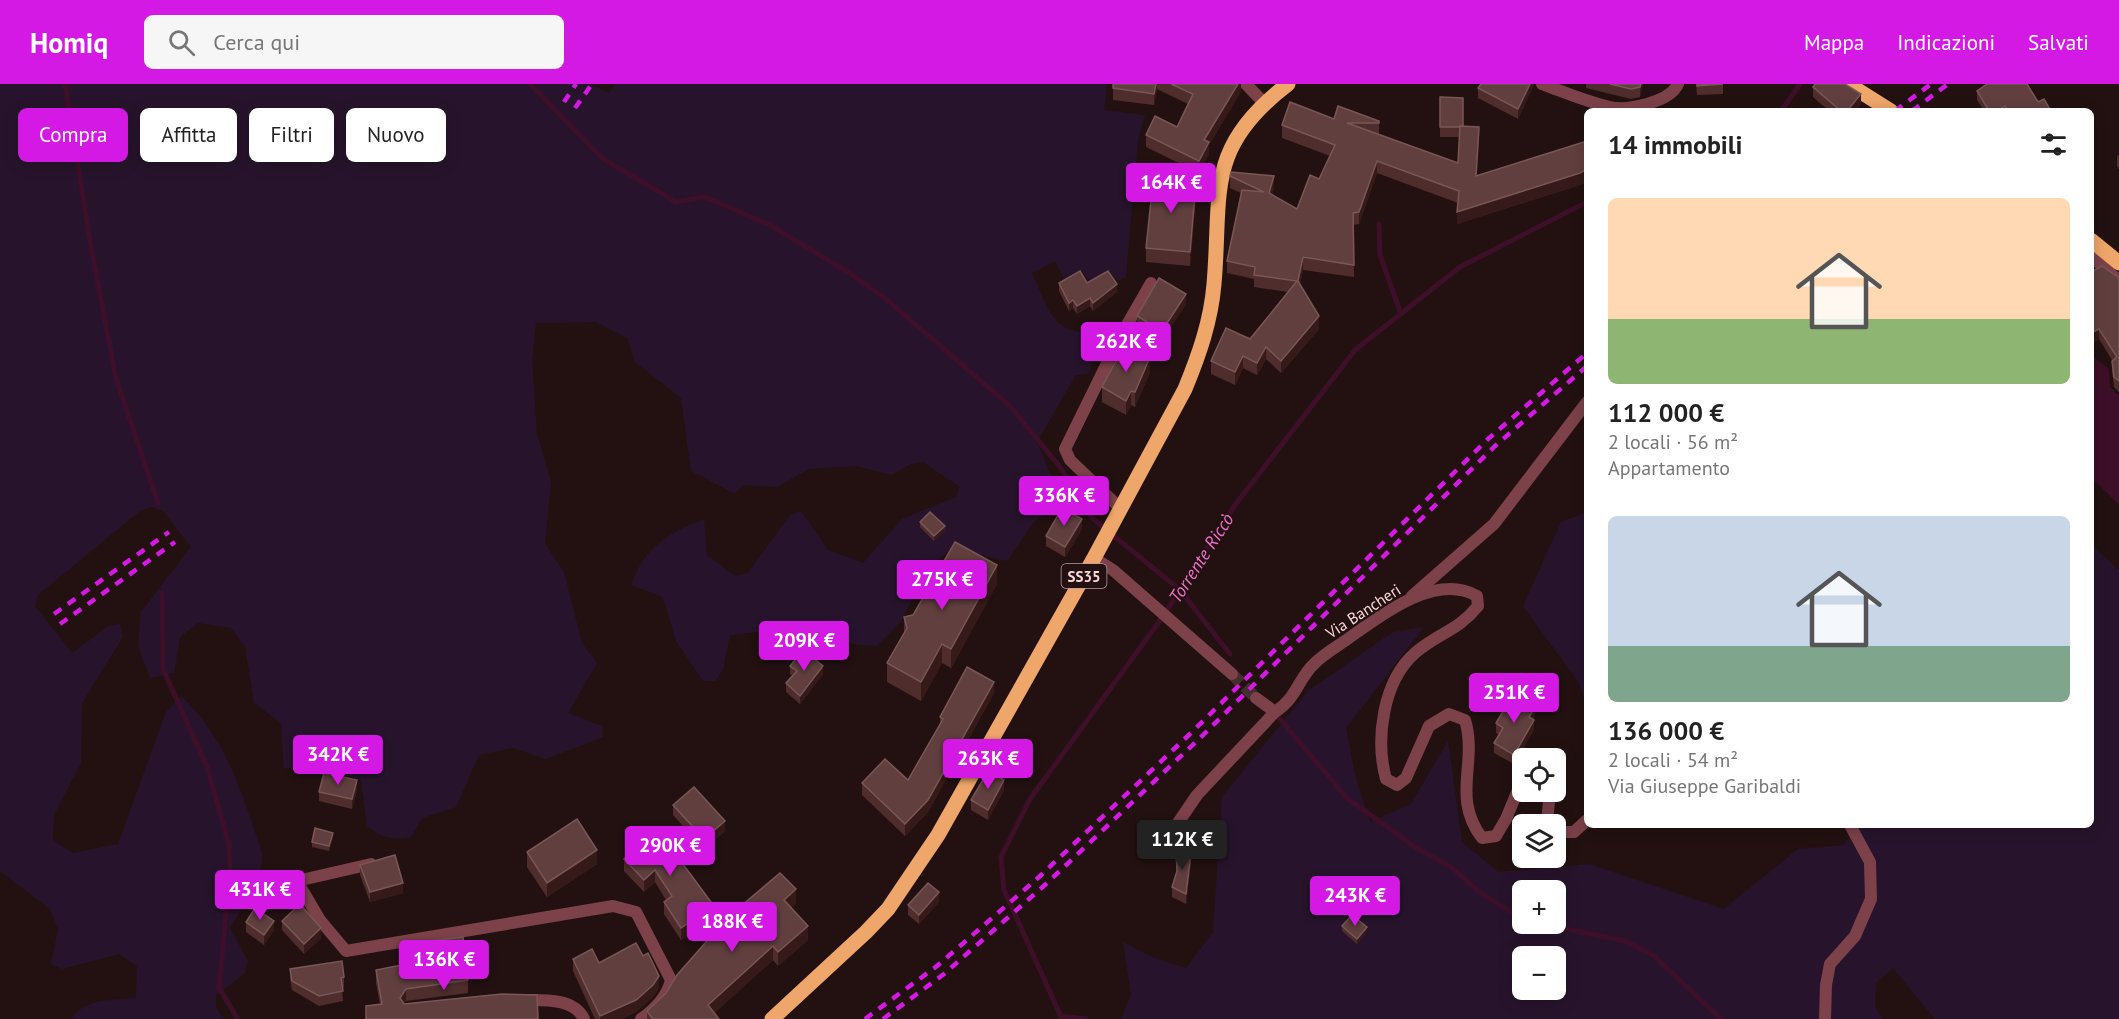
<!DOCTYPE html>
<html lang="it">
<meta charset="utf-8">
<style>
body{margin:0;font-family:"PT Sans",sans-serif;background:#f6f6f6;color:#222;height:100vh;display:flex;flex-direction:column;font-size:22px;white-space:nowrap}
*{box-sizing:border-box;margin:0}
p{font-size:20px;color:#767676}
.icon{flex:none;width:33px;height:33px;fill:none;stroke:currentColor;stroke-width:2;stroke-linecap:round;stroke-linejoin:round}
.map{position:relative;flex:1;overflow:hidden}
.drawer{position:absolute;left:1584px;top:24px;width:510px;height:720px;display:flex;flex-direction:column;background:#fff;border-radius:9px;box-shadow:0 3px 15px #0003}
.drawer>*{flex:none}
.hud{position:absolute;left:18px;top:24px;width:570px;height:54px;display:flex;gap:12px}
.fabs{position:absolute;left:1512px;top:664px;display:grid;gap:12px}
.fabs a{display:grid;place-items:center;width:54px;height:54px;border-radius:9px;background:#fff;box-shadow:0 3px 15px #0003;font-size:30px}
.price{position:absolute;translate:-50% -51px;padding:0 14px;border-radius:6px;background:#d519e4;color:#fff;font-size:20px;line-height:39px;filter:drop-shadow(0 2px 3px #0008)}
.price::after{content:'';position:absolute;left:50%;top:36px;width:18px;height:14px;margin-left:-9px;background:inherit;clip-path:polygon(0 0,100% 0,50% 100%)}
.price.on{background:#222;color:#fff}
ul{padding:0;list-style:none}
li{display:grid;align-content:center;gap:12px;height:318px;padding:0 24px}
li span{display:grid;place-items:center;height:186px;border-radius:9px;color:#555}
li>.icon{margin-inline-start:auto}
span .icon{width:108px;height:108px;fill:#fffc;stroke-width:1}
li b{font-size:26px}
h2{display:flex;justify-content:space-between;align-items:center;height:72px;padding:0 24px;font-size:26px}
.chip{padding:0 21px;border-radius:9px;background:#fff;box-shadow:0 3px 15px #0003;font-size:21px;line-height:54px}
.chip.on{background:#d519e4;color:#fff}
header{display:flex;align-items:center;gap:36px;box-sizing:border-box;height:84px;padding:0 30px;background:#d519e4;color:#fff}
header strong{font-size:28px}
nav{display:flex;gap:33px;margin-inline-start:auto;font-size:21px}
.search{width:420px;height:54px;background:#f6f6f6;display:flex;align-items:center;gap:15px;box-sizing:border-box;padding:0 21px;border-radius:9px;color:#767676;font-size:22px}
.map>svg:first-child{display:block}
.green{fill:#27142c;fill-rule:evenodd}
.water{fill:#3d0f28}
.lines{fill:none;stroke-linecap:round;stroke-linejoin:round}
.stream{stroke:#3d0f28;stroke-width:5}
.minor-tunnel{stroke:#432f2f;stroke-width:12;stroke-dasharray:12 6;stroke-linecap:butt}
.minor{stroke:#7c4149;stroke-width:12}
.primary{stroke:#efa66a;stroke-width:15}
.rail{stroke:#d519e4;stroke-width:4.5;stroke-dasharray:9 8;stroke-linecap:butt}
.wall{fill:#4e2d2c}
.shaded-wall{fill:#351a19}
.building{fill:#613f3f;stroke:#795757;stroke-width:1.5}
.labels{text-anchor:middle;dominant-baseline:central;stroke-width:4.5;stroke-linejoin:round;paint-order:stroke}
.shield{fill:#231111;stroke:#ba9c9d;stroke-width:1.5}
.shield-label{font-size:15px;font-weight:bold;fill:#fbd7d9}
.street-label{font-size:16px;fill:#fbd7d9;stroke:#231111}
.water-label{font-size:18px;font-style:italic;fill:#ef70cb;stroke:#231111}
</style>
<header>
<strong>Homiq</strong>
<div class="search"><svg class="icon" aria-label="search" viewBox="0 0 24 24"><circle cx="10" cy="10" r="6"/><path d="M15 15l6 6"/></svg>Cerca qui</div>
<nav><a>Mappa</a><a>Indicazioni</a><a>Salvati</a></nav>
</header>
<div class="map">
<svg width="2119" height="935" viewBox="0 0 2119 935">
<rect width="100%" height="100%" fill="#231111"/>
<g class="green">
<path d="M0,0H589L609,9L616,0H1107L1104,26L1145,31L1138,55L1126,193L1118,197L1108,186L1090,197L1082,187L1066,199L1055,177L1032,189C1040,206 1050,239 1068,245C1080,249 1089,249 1100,256L1088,290L1076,291L1037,358L1050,389L1067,406L1065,418L1034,438L1007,477L952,465L930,482L901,537L877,562L853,560L823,541L730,551L723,586L715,597H703L676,557L663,513L631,501C644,464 668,449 704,435L707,471L735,492L748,489L790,431L801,427L828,466L863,479L902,435L956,413L960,403L923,378L911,380L891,391L857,382L809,385L777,403L743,401L735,410L691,387L681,314L635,278L627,254L596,238L536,239L532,275L537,350L551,397L545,460L564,488L582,559L597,579L568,629L602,642L603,653L546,675L513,664L479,671L456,723L422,734L411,753C394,757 380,753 367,742L361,697L329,684H284L281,639L254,619L245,562L231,544L198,539L180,553L174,589L150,594L138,562L141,528L191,463L163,427L152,423L141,426L38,511L35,522L72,569L109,542L120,540L123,553L82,619L81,679L54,731L53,756L73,769L118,760L166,628L181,612C227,654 243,713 262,769C263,798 244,820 230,844L248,877L245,889L216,911V923L224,935H72C82,914 116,916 136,914L137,882L119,870L62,885L51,880L58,845L50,825L0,787Z"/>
<path d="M1587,428V623L1579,599L1523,522L1561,438Z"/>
<path d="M2091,454L2097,466L2119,486V935H1935L1893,884L1876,899L1875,922L1882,935H1121L1131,911L1123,858L1154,874L1186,884L1213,848L1222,713L1308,607L1393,548L1424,543L1346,644L1355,691L1370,738L1411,720L1448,657L1462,758L1498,788L1589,780L1724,825L1798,765L1843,761L1863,741H2091ZM1522,807H1556V840H1522ZM1522,873H1556V906H1522Z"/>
</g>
<path class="water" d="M2091,271L2109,285L2110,303L2119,312V421L2091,393Z"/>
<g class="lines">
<g class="stream">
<path d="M65,0L91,162L116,295L158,419"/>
<path d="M530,0L602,74L676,118L705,113L770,141L849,189L886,215L1010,322L1060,383L1092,434L1180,506L1230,570"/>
<path d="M1781,27L1800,0"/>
<path d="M1379,140L1380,171L1401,230"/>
<path d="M162,509L163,585L207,683L229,761L230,786L219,904L238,935"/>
<path d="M1279,634L1347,714L1415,763L1451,783L1478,807L1522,835"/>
<path d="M1542,840L1625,857L1654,872L1721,935"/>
<path d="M1060,932L1086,935"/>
<path d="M1062,935L1004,806L1001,773L1030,715L1161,535L1235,421L1355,266L1460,183L1587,118"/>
</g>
<path class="minor-tunnel" d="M1232,590L1256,614"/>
<g class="minor">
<path d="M1246,0L1264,19"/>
<path d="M1542,0C1564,8 1587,18 1610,23C1628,27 1670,18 1678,0"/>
<path d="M2091,172L2119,197"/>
<path d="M1121,425L1070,376L1065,365L1120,253L1151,199"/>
<path d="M1094,474L1113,486L1232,590"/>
<path d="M1412,512L1494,440L1587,318"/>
<path d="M1256,614L1275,628C1298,613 1298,594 1315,579C1325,569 1338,562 1349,554C1381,531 1436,488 1477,512L1478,522C1458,547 1438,549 1415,569C1383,597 1375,655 1386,695L1397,701L1406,694L1429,642L1449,630L1465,636C1478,679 1451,713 1482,754L1496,752L1506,735L1522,696"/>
<path d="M1549,741L1547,737L1550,708"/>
<path d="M1556,748H1574L1587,736"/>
<path d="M1165,758L1197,711L1275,628"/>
<path d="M371,780L297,797L320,836L346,867L613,822L636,828L671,896C667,913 655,925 641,935"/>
<path d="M524,916C544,916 574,914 584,935"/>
<path d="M1825,935L1826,901L1830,880L1855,852L1871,815L1870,778L1850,741"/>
</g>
<g class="primary">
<path d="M1848,0L1891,27"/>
<path d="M2091,156L2119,179"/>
<path d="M772,935L866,848L888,825L938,751L1094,474L1185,305C1199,271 1211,237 1214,200C1222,109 1204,64 1288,0"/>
</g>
<g class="rail">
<path d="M564,18L576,0"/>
<path d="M575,24L592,0"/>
<path d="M1895,27L1931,0"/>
<path d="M1912,27L1948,0"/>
<path d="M54,530L169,448"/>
<path d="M60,540L175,458"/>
<path d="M865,935L937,882L1039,793L1193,647L1488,355L1587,269"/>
<path d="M883,935L944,890L1046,800L1200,654L1495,362L1587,282"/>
</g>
</g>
<g class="wall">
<path d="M1113,0H1241V7L1209,61V70L1199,89L1146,63V51L1177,43L1188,20L1157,5L1154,21L1113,16Z"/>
<path d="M1481,0H1534L1518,35L1478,14V4Z"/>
<path d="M1586,0H1643L1640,13L1631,15L1586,4Z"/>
<path d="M1696,0H1723V10L1697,11Z"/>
<path d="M1813,3L1861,20L1855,27H1829L1813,13Z"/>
<path d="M1977,7L2038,18L2051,27H1984L1977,16Z"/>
<path d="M1440,13L1463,42L1479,56L1476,92L1587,57V98L1580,101L1457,140L1458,119L1377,89L1359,140L1353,141L1354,193L1303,186L1300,200L1319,245L1281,289L1266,275L1257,291L1243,284L1235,301L1211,290V277L1250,255L1288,208L1254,203V195L1227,189V177L1241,109L1230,104V92L1274,104L1272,110L1297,125L1319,95L1330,72L1282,54V41L1334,35L1379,37V50L1458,79L1459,53H1440Z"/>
<path d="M2119,71V94V85L2117,82V72Z"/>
<path d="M1196,113L1190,182L1146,178V164Z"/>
<path d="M2119,194V308L2114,303L2112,287V276L2099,255L2091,260Z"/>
<path d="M1059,199H1087L1117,208L1093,227L1090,222L1077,230L1073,224L1069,227L1059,207Z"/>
<path d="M1186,220L1162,256L1137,242V232Z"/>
<path d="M1150,288L1135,323L1131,321L1126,331L1102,318V303Z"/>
<path d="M920,438L945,447L934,457L920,443Z"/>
<path d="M1082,445L1065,473L1046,462V452Z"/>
<path d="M997,500L951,584L942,579L921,617L887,598V579L904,550V533Z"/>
<path d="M790,582L823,590L800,620L786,608V599L792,591L790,590Z"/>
<path d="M994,609L928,728L905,752L862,711V699L908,696L940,640V633Z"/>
<path d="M1535,633L1534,635V646L1514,680L1494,669V659L1499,651L1496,649V639Z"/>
<path d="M357,706L352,725L319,717V708Z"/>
<path d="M1004,706L988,736L971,726V716Z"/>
<path d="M673,721L725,747L704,765L673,731Z"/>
<path d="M333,754L329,767L312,763V758Z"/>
<path d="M527,768L597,780L547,813L527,783Z"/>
<path d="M678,774L714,834L681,856L664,830V818L666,816L655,798L644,808L624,787V775Z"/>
<path d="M1191,778L1186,820L1172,813V803Z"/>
<path d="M360,781L403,809L370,818L360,791Z"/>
<path d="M939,818L919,840L908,831V821Z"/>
<path d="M796,820L791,824L808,856L778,882L773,876L714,929L719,935H647V927Z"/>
<path d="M282,837L321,854L304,870L282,846Z"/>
<path d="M246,838L274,846L264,861L246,848Z"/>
<path d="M1342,842L1367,848L1357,860L1342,847Z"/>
<path d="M430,857L468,896V909L406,917L404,920L538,935L380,920L376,899V886L431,875Z"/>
<path d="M573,875L599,879L659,904L653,913L636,928L621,935H595L573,887Z"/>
<path d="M290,885L344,893V903L342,904L343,917L319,922L292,906L290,895Z"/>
</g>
<g class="shaded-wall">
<path d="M1156,0H1157V5L1154,21V10Z"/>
<path d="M1238,0H1241V7L1209,61V70L1199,89V77L1204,56Z"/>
<path d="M1530,0H1534L1518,35V25Z"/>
<path d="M1641,0H1643L1640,13V3Z"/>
<path d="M1861,10V20L1855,27H1847Z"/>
<path d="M2005,22V27H1997Z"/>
<path d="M1479,43V56L1476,104V92Z"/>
<path d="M1377,77V89L1359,140V128Z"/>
<path d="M1587,85V98L1580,101L1457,140V128Z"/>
<path d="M1274,92V104L1269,121V109Z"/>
<path d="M1196,99V113L1190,182V168Z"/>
<path d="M1303,173V186L1298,210V197Z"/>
<path d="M1117,200V208L1093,227V219Z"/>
<path d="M1186,210V220L1162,256V247Z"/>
<path d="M1090,214V222L1077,230V222Z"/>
<path d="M1073,216V224L1069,227V219Z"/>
<path d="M1319,232V245L1281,289V277Z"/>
<path d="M2099,245V255L2091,260V249Z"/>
<path d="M1266,263V275L1257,291V279Z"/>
<path d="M1243,272V284L1235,301V288Z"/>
<path d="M1150,273V288L1135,323V308Z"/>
<path d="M1131,307V321L1126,331V317Z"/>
<path d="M1082,435V445L1065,473V463Z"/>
<path d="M945,442V447L934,457V452Z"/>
<path d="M997,481V500L951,584V565Z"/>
<path d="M942,560V579L921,617V598Z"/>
<path d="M823,582V590L800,620V612Z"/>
<path d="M994,598V609L928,728L905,752V740Z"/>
<path d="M1535,623V633L1529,643V633Z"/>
<path d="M1534,636V646L1514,680V671Z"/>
<path d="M357,696V706L352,725V715Z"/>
<path d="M1004,696V706L988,736V726Z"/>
<path d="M725,737V747L704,765V755Z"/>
<path d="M333,749V754L329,767V762Z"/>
<path d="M678,765V777L674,768Z"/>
<path d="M597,766V780L547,813V799Z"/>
<path d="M1191,768V778L1186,820V810Z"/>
<path d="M655,786V798L644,808V796Z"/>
<path d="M403,799V809L370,818V808Z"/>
<path d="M796,805V820L784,830V816Z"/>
<path d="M939,808V818L919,840V831Z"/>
<path d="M714,822V834L681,856V844Z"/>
<path d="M274,837V846L264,861V851Z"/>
<path d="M808,842V856L778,882V868Z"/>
<path d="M1367,843V848L1357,860V855Z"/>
<path d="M321,844V854L304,870V860Z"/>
<path d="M773,862V876L708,935V921Z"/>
<path d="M659,892V904L653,913L636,928L621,935H600V932Z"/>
<path d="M406,905V917L400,926V914Z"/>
</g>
<g class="building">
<path d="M1113,0H1156L1154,10L1113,4Z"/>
<path d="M1171,0H1238L1204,56L1209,58L1199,77L1146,51L1155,32L1177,43L1193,10Z"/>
<path d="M1481,0H1530L1518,25L1478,4Z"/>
<path d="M1610,0H1641L1640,3L1631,5Z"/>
<path d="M1697,0H1723L1697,2Z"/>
<path d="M1815,0H1845L1861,10L1847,27H1841L1813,3Z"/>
<path d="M1987,0H2027L2038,18L2044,15L2051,27H2008L2005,22L1997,27H1989L1977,7Z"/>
<path d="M1440,13L1463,14V42H1460V43H1440Z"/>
<path d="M1290,18L1334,35L1338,22L1379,37V39H1347L1458,79L1460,42L1479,43L1476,92L1587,57V85L1580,89L1457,128L1459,107L1377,77L1359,128L1353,129L1354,181L1303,173L1298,197L1319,232L1281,277L1266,263L1257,279L1243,272L1235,288L1211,277L1226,244L1250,255L1297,197L1254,191L1255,183L1227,177L1242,106L1264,108L1230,92L1231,88L1274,92L1269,109L1297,125L1310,91L1319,95L1335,61L1282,41Z"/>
<path d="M1154,88L1172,90V96L1196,99L1190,168L1146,164Z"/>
<path d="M2102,182L2119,194V297L2114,293L2112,277L2117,273L2099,245L2091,249V188Z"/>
<path d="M1080,187L1087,199L1108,187L1117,200L1093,219L1090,214L1077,222L1073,216L1069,219L1059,199Z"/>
<path d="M1159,194L1186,210L1162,247L1137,232Z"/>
<path d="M1125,260L1150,273L1135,308L1131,307L1126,317L1102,303Z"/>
<path d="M1062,424L1082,435L1065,463L1046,452Z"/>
<path d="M930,428L945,442L934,452L920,438Z"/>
<path d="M955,458L997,481L951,565L942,560L921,598L887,579L907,544L904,533L913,531Z"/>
<path d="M803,566L823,582L800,612L786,599L797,587L790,582Z"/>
<path d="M967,583L994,598L928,716L905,740L862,699L885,675L908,696L943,635L940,633Z"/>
<path d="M1513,610L1535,623L1529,633L1534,636L1514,671L1494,659L1503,644L1496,639Z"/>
<path d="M988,687L1004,696L988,726L971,716Z"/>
<path d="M324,689L357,696L352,715L319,708Z"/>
<path d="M694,703L725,737L704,755L673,721Z"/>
<path d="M577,735L597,766L547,799L527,768Z"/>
<path d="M315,744L333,749L329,762L312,758Z"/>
<path d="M659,744L678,765L674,768L714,822L681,844L664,818L672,812L655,786L644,796L624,775Z"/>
<path d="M1176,765L1191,768L1186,810L1172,803L1177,787Z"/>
<path d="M395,771L403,799L370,808L360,781Z"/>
<path d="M780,789L796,805L784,816L808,842L778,868L773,862L708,921L719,935H653L647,927L666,909L677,891L728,833Z"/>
<path d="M928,799L939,808L919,831L908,821Z"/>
<path d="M300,820L321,844L304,860L282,837Z"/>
<path d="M255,824L274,837L264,851L246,838Z"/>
<path d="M1352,831L1367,843L1357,855L1342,842Z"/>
<path d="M463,853L468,896L406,905L400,914L404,920L502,910L537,911L538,935H366V922L382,920L376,886L432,875L430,857Z"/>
<path d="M636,859L643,872L648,869L659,892L653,901L636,916L600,932L573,875L592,865L599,879Z"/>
<path d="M342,877L344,893L341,894L343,907L319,912L292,897L290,885Z"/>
</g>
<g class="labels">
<rect class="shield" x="1061.5" y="480" width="45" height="24" rx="4.5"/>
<g class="shield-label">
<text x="1084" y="492">SS35</text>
</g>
<g class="street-label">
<text transform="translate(1363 527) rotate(-33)">Via Bancheri</text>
</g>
<g class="water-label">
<text transform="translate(1201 474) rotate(-57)">Torrente Riccò</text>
</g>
</g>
</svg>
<div class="fabs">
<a><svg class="icon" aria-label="locate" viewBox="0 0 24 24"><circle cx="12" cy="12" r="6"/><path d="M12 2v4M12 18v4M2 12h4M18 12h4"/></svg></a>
<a><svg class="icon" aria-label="layers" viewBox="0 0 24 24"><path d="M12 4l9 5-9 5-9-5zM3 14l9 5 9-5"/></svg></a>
<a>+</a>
<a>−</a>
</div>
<b class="price" style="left:1171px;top:130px">164K €</b>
<b class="price" style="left:1126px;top:289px">262K €</b>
<b class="price" style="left:1064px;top:443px">336K €</b>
<b class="price" style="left:942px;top:527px">275K €</b>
<b class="price" style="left:804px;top:588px">209K €</b>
<b class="price" style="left:1514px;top:640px">251K €</b>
<b class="price" style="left:338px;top:702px">342K €</b>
<b class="price" style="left:988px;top:706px">263K €</b>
<b class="price on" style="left:1182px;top:787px">112K €</b>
<b class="price" style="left:670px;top:793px">290K €</b>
<b class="price" style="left:260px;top:837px">431K €</b>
<b class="price" style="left:1355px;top:843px">243K €</b>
<b class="price" style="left:732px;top:869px">188K €</b>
<b class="price" style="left:444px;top:907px">136K €</b>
<div class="hud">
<a class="chip on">Compra</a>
<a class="chip">Affitta</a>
<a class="chip">Filtri</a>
<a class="chip">Nuovo</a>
</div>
<section class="drawer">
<h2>14 immobili<svg class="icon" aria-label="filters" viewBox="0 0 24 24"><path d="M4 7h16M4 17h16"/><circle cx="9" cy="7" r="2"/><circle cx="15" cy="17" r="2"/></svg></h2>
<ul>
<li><span style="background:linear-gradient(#ffd9b3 65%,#8fb573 0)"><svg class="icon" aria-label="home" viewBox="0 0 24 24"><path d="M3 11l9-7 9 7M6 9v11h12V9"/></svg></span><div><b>112 000 €</b><p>2 locali · 56 m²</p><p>Appartamento</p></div></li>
<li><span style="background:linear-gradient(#c9d6e8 70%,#7fa58c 0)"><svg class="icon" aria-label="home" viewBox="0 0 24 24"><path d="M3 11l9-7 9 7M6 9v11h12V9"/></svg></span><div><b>136 000 €</b><p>2 locali · 54 m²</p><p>Via Giuseppe Garibaldi</p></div></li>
</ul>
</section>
</div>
